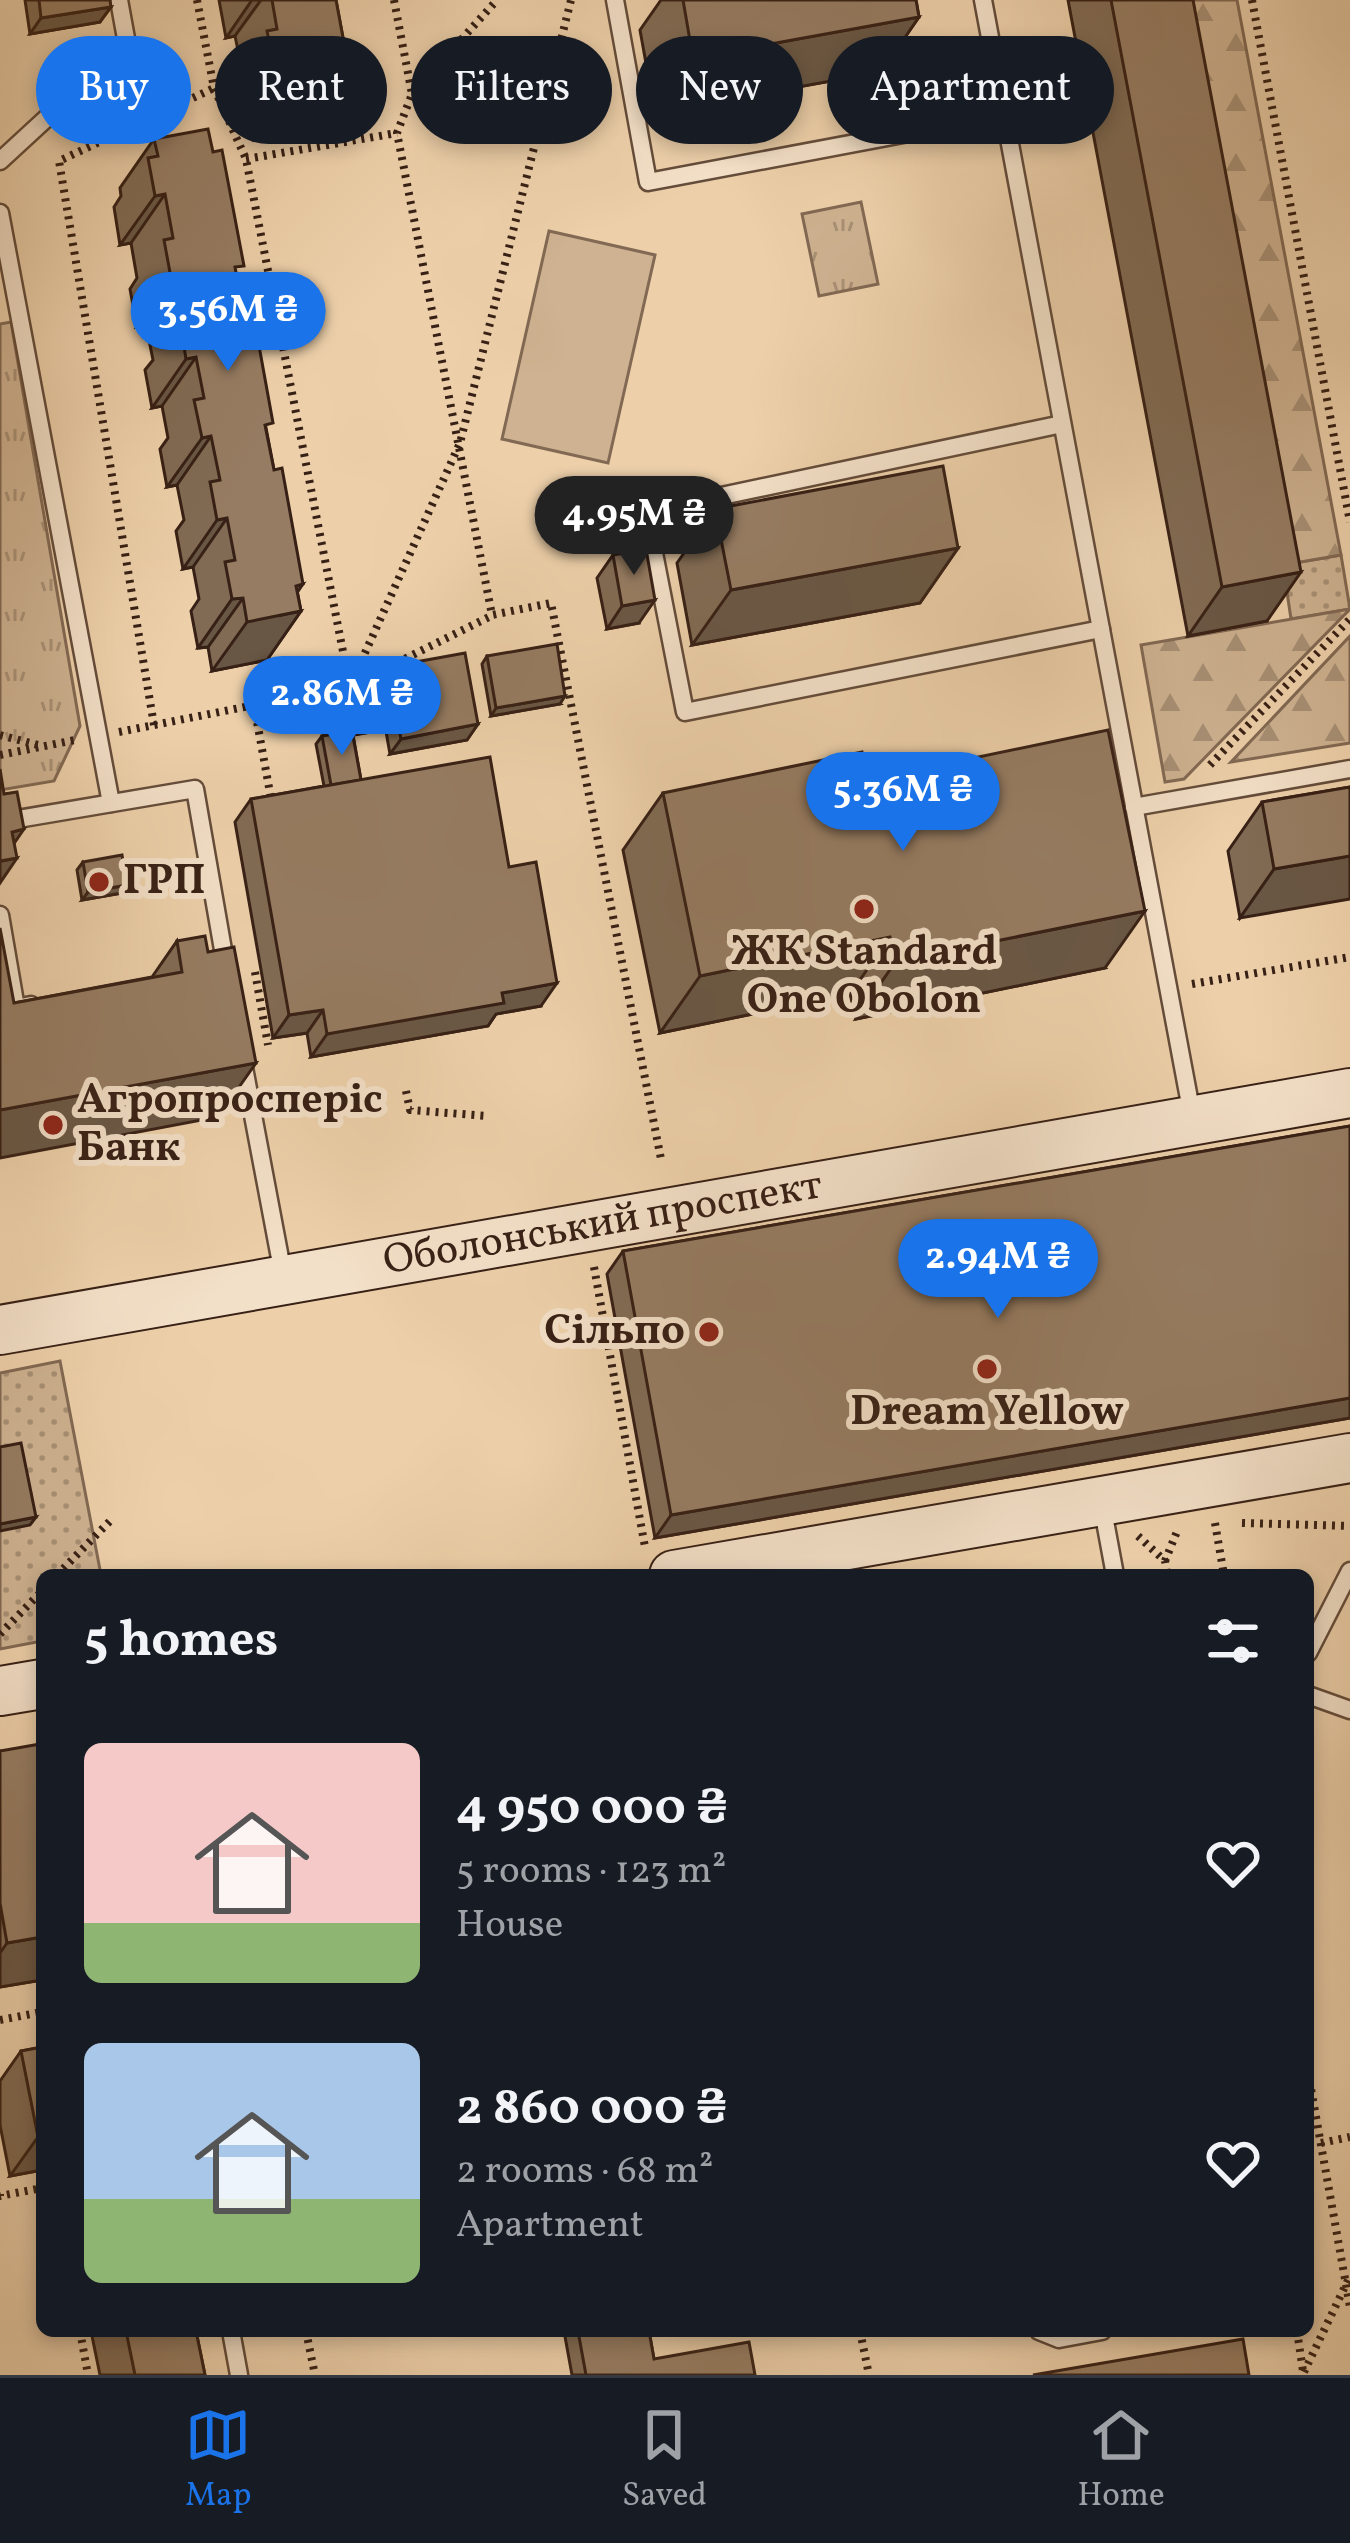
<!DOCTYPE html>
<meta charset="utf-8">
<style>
body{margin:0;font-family:Vollkorn,serif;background:#242831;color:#f1f3f6;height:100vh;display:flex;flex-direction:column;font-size:45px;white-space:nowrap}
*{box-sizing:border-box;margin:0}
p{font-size:39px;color:#9ea1a6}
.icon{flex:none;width:66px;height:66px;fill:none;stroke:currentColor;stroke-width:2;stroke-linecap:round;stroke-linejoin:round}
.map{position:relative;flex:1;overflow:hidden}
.panel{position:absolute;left:36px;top:1569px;width:1278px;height:768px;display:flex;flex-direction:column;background:#171b24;border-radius:18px;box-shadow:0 6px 18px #0003}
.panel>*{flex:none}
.hud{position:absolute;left:36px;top:36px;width:1278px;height:108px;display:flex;gap:24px}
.price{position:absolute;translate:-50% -102px;padding:0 27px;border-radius:42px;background:#1a73e8;color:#fff;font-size:39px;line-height:78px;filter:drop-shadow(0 3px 6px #0008)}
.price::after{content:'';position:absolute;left:50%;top:72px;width:36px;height:27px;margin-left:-18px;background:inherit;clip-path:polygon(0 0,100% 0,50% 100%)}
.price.active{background:#222;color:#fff}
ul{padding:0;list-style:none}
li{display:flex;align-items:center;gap:36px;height:300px;padding:0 48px}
li span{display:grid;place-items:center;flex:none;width:336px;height:240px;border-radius:18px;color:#555}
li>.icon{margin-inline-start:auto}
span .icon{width:144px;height:144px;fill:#fffc;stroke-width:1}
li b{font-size:51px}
h2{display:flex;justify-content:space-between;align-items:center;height:144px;padding:0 48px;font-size:51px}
.pill{padding:0 42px;border-radius:54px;background:#171b24;box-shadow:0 6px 18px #0003;font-size:42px;line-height:108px}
.pill.active{background:#1a73e8;color:#fff}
.menu{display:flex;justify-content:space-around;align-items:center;height:168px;border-top:3px solid #363941;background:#171b24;font-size:33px;color:#9ea1a6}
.menu a{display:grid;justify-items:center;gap:6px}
.menu .active{color:#1a73e8}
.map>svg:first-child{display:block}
.grass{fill:url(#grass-dots);stroke:#826953;stroke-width:3}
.forest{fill:url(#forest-firs);stroke:#826953;stroke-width:3}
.park{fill:url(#park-tufts);stroke:#826953;stroke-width:3}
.pitch{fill:#ceb291;stroke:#826953;stroke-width:3}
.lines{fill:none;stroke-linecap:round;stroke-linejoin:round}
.lane-casing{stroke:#644c3a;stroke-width:21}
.secondary-casing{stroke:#372015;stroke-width:52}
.path{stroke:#372015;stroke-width:8;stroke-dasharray:3 6;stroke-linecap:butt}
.lane{stroke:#f3e0c8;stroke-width:16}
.secondary{stroke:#f3e0c8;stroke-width:48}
.wall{fill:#816b54;stroke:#372015;stroke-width:3}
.shaded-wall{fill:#695745;stroke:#372015;stroke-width:3}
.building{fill:#967c62;stroke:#372015;stroke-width:3}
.poi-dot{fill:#8f2418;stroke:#f3e0c8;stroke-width:4.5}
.labels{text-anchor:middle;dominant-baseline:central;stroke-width:12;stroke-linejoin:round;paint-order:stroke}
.poi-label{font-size:42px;font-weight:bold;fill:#372015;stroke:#f3e0c8;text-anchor:start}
.street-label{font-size:42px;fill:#372015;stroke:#f3e0c8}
</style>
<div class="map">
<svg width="1350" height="2375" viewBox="0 0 1350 2375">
<defs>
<pattern id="grass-dots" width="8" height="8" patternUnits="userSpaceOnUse" patternTransform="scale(3)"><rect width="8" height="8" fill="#ceb291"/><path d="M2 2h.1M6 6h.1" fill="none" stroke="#a89075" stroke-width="1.8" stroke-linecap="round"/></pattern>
<pattern id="forest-firs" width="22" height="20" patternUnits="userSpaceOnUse" patternTransform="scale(3)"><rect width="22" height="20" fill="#ceb291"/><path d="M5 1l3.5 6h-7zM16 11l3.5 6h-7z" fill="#a89075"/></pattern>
<pattern id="park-tufts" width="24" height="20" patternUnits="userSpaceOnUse" patternTransform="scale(3)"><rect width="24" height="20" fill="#ceb291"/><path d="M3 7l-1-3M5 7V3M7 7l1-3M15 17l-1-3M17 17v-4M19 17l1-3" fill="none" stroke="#a89075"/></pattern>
</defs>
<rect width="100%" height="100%" fill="#edd0aa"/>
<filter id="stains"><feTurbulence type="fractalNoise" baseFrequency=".00167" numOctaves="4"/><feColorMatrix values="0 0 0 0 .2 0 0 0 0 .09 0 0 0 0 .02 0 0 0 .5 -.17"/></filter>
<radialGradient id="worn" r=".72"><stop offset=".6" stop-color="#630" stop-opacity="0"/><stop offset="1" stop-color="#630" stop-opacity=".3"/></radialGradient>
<g class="grass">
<path d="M1341,555L1350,609L1291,619L1283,565Z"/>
<path d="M60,1361L101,1575H42V1641L0,1649V1373Z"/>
</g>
<g class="forest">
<path d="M1176,0H1237L1341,555L1283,565Z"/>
<path d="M1350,609L1184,779L1165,782L1141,645Z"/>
<path d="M1350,636V743L1231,762Z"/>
</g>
<g class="park">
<path d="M861,202L878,284L819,296L802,214Z"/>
<path d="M11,322L80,726L54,781L0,790V324Z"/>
</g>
<path class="pitch" d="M549,231L655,255L608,463L502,439Z"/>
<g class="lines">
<defs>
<g id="lane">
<path d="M615,0L648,182L1004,115"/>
<path d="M983,0L1193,1120"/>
<path d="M0,161L127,44L119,0"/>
<path d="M0,213L111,803"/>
<path d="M1062,424L646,512L685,712L1101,629"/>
<path d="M1134,807L1350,769"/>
<path d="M0,822L195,789L226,967"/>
<path d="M0,915L16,1008L31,1005"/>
<path d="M242,1057L283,1274"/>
<path d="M1102,1505L1115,1575"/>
<path d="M1308,1653L1350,1571"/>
<path d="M1308,1695L1350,1710"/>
<path d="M231,2331L239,2375"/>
<path d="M1039,2331L1059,2339L1102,2331"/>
</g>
<g id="secondary">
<path id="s1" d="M0,1330L1350,1093"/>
<path d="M674,1575L1350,1458"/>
<path d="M0,1691L42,1684"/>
</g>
</defs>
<use href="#lane" class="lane-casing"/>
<use href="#secondary" class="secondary-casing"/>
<g class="path">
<path d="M197,0L214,88L246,159L349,682"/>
<path d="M394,0L412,94L397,133L492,615L551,603L661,1159"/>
<path d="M1252,0L1350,522"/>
<path d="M413,93L497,0"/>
<path d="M246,159L397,133"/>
<path d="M350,686L460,443L571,0"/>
<path d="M254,705L272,804"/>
<path d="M154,725L59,161L214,88"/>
<path d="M119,732L350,686L491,616"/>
<path d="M0,735L38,745"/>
<path d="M0,755L75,740"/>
<path d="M1210,765L1350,619"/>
<path d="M255,972L268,1045"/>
<path d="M1192,984L1350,957"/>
<path d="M406,1091L410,1110L487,1116"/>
<path d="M594,1267L645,1547"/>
<path d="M1215,1523L1224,1575"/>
<path d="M1242,1523L1350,1526"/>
<path d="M1138,1536L1165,1561L1167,1575"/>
<path d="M1165,1561L1178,1529"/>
<path d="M57,1575L110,1521"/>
<path d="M0,1634L42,1591"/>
<path d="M0,2020L42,2012"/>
<path d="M1308,2072L1350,2307"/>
<path d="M1321,2143L1350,2137"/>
<path d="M0,2194V2196L42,2188"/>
<path d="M80,2331L88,2375"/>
<path d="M306,2331L315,2375"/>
<path d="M860,2331L869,2375"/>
<path d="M1297,2331L1303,2371"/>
<path d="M1304,2372L1350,2276"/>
</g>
<use href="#lane" class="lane"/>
<use href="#secondary" class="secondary"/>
</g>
<g class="wall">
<path d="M25,0H110L100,22L30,34Z"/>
<path d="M219,0H336L346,54L340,62L309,130L255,140L250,117L240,118L233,80L241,69L239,55L235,36L226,38Z"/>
<path d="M661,0H916L919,17L881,72L655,113L640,30Z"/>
<path d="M1068,0H1193L1267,621L1188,636Z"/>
<path d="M154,139L237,276L301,611L267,660L212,671L208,647L198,648L191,611L199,599L193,567L183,569L176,531L184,520L177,485L167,487L160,449L168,438L162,406L152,408L145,370L153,360L146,325L137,327L130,289L137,278L131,243L120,245L114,207L121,196L120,188Z"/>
<path d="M715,509L958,548L920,603L692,645L677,563Z"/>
<path d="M613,555L639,623L607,629L597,578Z"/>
<path d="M487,656L560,704L491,716L482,664Z"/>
<path d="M388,667L478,724L467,740L390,754L385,726L382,730L353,735L361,780L509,867L541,1006L496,1014L488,1026L311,1057L307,1033L273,1038L235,822L251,799L324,786L316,744L322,736L330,735L326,706L332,698L379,691L377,682Z"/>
<path d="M868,780L1105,968L856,1019L850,994L660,1033L623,850L663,793Z"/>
<path d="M1350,787L1240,918L1228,851L1262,802Z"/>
<path d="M83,862L122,893L82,900L77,870Z"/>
<path d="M177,941L218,1117L14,1003L152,977Z"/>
<path d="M1350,1126V1418L655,1538L607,1274L623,1251Z"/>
<path d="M0,1751L42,1756V1980L0,1987Z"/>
<path d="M42,2047V2170L10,2176L0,2125V2081L21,2051Z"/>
<path d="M91,2331H196L205,2375H100Z"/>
<path d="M564,2331H649L654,2359L755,2375H572Z"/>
</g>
<g class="shaded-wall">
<path d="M252,0H261L235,36L226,38Z"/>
<path d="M111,7L100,22L30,34L41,18Z"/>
<path d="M919,17L881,72L655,113L693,58Z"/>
<path d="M346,54L324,85L343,81L309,130L255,140L289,91L339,55Z"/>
<path d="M284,68L250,117L240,118L275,69Z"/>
<path d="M165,194L131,243L120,245L155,196Z"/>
<path d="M181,276L146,325L137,327L171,278Z"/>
<path d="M196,357L162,406L152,408L186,359Z"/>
<path d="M211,436L177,485L167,487L202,438Z"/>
<path d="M227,518L193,567L183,569L217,520Z"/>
<path d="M958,548L920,603L692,645L731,590Z"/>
<path d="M1301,572L1267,621L1188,636L1222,587Z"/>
<path d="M303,584L282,615L301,611L267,660L212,671L247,622L296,586Z"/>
<path d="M243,598L208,647L198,648L232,599Z"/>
<path d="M655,600L639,623L607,629L622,606Z"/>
<path d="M565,696L560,704L491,716L496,708Z"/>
<path d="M388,722L382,730L331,739L337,731Z"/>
<path d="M478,724L467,740L390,754L401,739Z"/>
<path d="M24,829L2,861L17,858L0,883V849L12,832Z"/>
<path d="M1350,856V899L1240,918L1274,869Z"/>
<path d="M127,885L122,893L82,900L88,892Z"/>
<path d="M1145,911L1105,968L856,1019L896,961Z"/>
<path d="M890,937L850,994L660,1033L700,976Z"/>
<path d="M557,983L541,1006L496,1014L488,1026L311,1057L327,1034L502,993Z"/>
<path d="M323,1010L307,1033L273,1038L289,1015Z"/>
<path d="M256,1063L218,1117L0,1158V1110Z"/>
<path d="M1350,1398V1418L655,1538L671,1515Z"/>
<path d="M36,1517L30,1525L0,1531V1524Z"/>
<path d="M42,1937V1980L0,1987V1953L7,1943Z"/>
<path d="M42,2136V2170L10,2176L38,2137Z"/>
</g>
<g class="building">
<path d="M39,0H110L111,7L41,18Z"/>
<path d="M272,0H336L346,54L339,55L343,81L289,91L284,68L275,69L267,31L277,29Z"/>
<path d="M683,0H916L919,17L693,58Z"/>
<path d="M1111,0H1193L1301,572L1222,587Z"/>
<path d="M208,129L213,152L222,150L244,266L235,267L243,309L252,307L273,423L265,425L274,470L282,468L303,584L296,586L301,611L247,622L243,598L232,599L225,562L235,560L227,518L217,520L210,482L220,480L211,436L202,438L194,400L204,398L196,357L186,359L180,322L189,320L181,276L171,278L164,240L173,238L165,194L155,196L148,158L158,156L154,139Z"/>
<path d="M943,466L958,548L731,590L715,509Z"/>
<path d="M646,549L655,600L622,606L613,555Z"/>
<path d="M557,644L565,696L496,708L487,656Z"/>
<path d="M465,653L478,724L401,739L388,667Z"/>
<path d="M383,690L388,722L337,731L332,698Z"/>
<path d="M1108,730L1145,911L896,961L890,937L700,976L663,793L862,752L868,780Z"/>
<path d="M352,731L361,780L331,785L322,736Z"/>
<path d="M490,757L509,867L536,862L557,983L502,993L504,1003L327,1034L323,1010L289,1015L251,799Z"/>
<path d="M0,769L4,794L17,792L24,829L12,832L17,858L0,861Z"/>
<path d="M1350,787V856L1274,869L1262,802Z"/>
<path d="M122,855L127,885L88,892L83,862Z"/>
<path d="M0,928L14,1003L182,972L177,941L205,936L208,952L234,947L256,1063L0,1110Z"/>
<path d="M1350,1126V1398L671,1515L623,1251Z"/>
<path d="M21,1443L36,1517L0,1524V1447Z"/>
<path d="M40,1744L42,1756V1937L7,1943L0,1903V1751Z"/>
<path d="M42,2047V2136L38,2137L21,2051Z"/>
<path d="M126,2331H196L205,2375H135Z"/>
<path d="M578,2331H649L654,2359L749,2342L755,2375H586Z"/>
<path d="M1243,2339L1249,2375H1033Z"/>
</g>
<g class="poi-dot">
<circle cx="99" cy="882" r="12"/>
<circle cx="864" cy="909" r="12"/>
<circle cx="53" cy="1125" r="12"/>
<circle cx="709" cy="1332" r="12"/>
<circle cx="987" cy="1369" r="12"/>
</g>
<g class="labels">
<g class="poi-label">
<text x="123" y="882">ГРП</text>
<text x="864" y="953" text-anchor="middle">ЖК Standard<tspan x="864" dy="48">One Obolon</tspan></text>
<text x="77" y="1101">Агропросперіс<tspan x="77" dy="48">Банк</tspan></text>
<text x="685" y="1332" text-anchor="end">Сільпо</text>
<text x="987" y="1413" text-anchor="middle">Dream Yellow</text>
</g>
<g class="street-label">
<text stroke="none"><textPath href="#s1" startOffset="612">Оболонський проспект</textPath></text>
</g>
</g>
<rect width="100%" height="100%" filter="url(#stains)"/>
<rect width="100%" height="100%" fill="url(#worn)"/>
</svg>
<b class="price" style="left:228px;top:374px">3.56M ₴</b>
<b class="price active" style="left:634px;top:578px">4.95M ₴</b>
<b class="price" style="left:342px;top:758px">2.86M ₴</b>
<b class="price" style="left:903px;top:854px">5.36M ₴</b>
<b class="price" style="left:998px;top:1321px">2.94M ₴</b>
<div class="hud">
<a class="pill active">Buy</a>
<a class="pill">Rent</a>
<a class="pill">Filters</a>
<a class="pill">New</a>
<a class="pill">Apartment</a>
</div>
<section class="panel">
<h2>5 homes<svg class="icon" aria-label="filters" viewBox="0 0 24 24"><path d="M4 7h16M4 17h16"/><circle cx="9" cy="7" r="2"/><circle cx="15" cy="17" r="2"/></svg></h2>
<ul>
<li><span style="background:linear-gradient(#f6c9c9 75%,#8fb573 0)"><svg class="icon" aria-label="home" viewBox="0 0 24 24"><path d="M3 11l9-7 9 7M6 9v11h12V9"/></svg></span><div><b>4 950 000 ₴</b><p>5 rooms · 123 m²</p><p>House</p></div><svg class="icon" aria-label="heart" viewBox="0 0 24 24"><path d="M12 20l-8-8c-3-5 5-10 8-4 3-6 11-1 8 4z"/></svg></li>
<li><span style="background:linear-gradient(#a9c7e8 65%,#8fb573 0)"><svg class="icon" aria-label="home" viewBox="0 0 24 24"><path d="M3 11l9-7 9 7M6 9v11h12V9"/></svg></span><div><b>2 860 000 ₴</b><p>2 rooms · 68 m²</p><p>Apartment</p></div><svg class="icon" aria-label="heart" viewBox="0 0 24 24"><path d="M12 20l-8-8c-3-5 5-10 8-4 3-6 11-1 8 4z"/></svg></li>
</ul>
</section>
</div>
<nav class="menu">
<a class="active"><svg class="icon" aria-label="map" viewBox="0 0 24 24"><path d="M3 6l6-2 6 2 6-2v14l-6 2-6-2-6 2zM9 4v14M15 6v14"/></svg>Map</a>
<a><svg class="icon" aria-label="saved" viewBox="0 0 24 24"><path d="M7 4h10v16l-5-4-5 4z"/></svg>Saved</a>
<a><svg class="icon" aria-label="home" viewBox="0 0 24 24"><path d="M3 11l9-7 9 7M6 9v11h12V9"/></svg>Home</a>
</nav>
